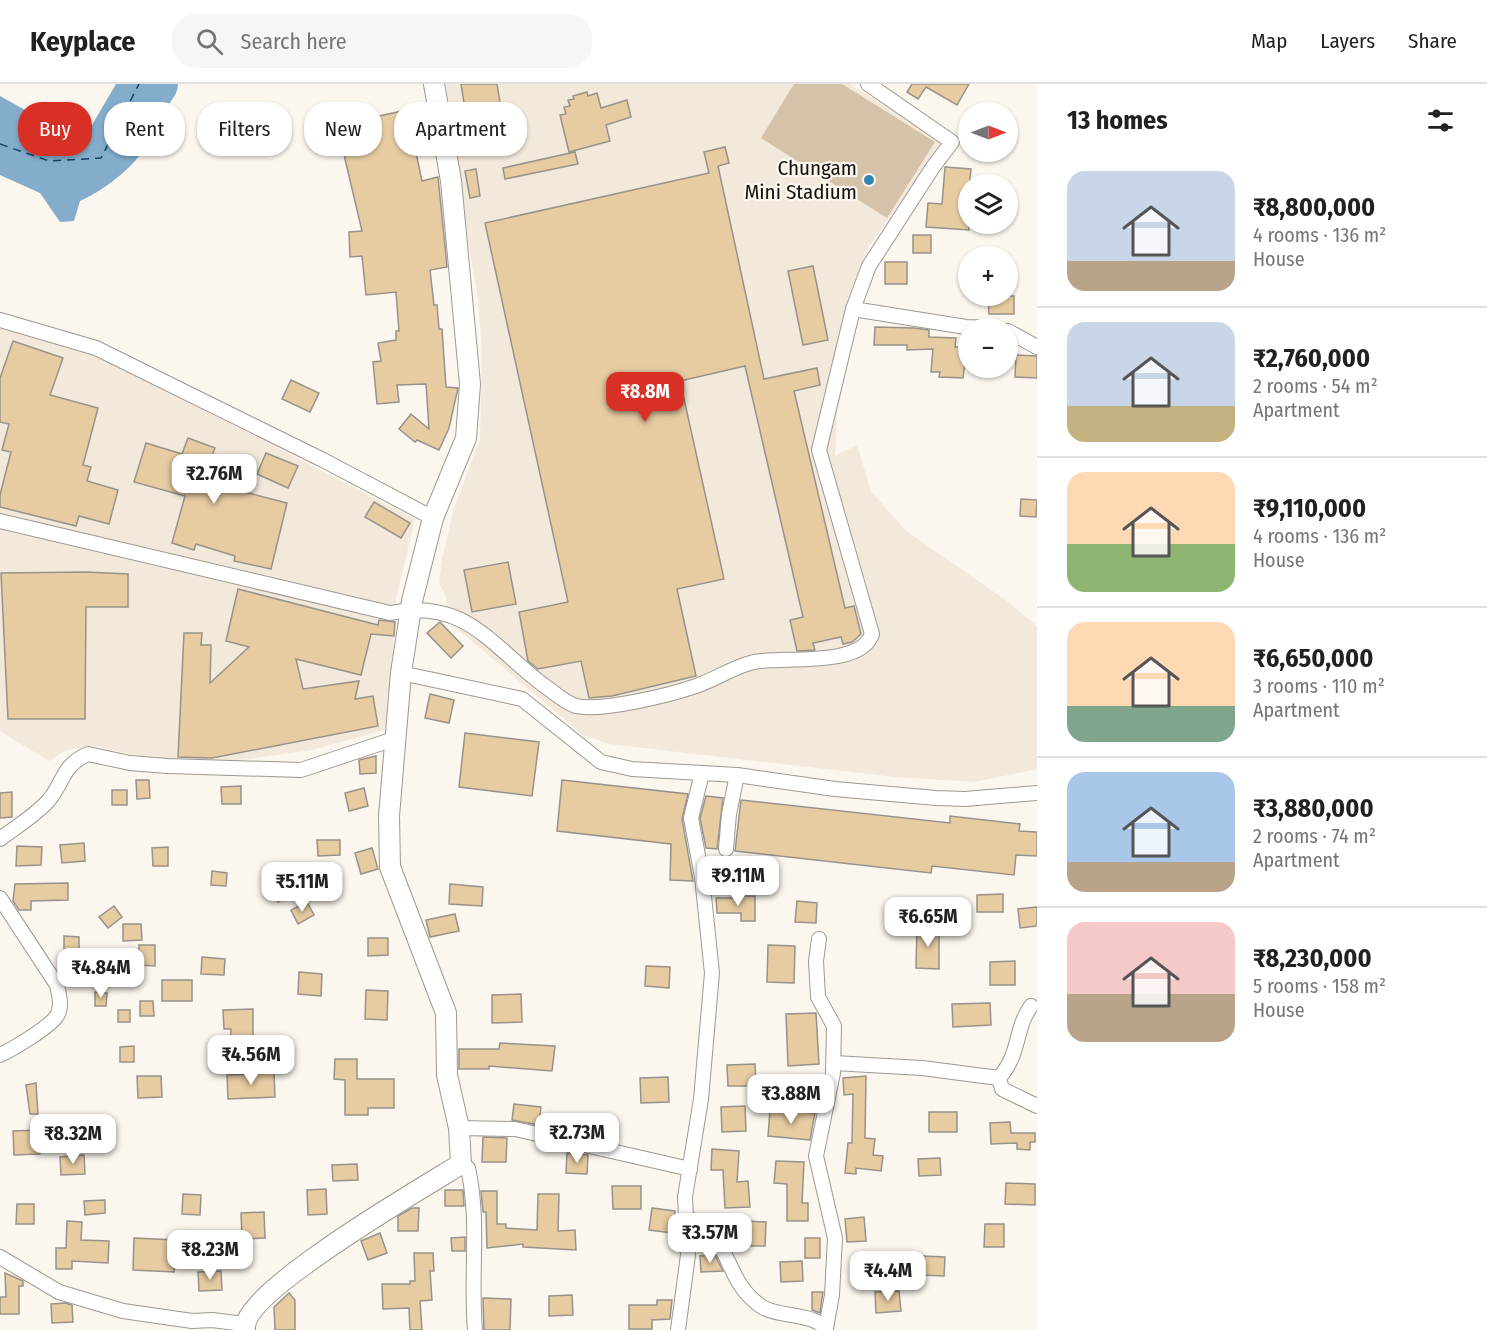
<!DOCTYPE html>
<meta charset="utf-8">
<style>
body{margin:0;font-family:"Fira Sans Condensed",sans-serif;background:#f6f6f6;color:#202124;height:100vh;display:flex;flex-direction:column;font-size:22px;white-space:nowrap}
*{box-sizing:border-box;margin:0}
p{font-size:20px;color:#757577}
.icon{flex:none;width:33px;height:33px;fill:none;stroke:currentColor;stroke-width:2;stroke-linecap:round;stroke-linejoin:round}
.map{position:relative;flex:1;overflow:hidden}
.panel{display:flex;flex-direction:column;background:#fff;width:450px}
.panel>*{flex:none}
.guide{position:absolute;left:18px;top:18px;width:570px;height:54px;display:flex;gap:12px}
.needle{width:39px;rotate:90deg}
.tools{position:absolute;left:958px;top:18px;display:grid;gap:12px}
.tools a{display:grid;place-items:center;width:60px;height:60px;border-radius:50%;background:#fff;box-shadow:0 2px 4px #0004;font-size:30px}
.price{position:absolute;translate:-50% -51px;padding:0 14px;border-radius:12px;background:#fff;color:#222;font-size:20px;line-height:39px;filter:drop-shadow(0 2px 3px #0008)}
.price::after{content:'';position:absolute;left:50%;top:36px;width:18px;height:14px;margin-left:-9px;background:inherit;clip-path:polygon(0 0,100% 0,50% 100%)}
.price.active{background:#d93025;color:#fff}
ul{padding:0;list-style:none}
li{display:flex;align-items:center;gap:18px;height:150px;padding:0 30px}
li+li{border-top:2px solid #e0e0e0}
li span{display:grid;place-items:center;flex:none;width:168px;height:120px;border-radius:18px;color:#555}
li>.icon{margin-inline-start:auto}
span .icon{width:72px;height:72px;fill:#fffc;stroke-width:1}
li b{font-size:26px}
h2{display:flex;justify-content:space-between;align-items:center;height:72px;padding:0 30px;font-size:26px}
.chip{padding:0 21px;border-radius:24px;background:#fff;box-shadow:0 2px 4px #0004;font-size:21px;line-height:54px}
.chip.active{background:#d93025;color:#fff}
header{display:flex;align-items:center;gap:36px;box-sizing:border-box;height:84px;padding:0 30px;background:#fff;border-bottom:2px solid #e0e0e0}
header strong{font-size:28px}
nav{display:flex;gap:33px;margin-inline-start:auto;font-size:21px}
.search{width:420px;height:54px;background:#f6f6f6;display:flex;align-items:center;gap:15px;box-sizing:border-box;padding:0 21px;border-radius:24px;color:#757577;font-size:22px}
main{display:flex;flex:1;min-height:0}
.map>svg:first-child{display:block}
.built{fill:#f2e9da}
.green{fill:#d4c3a9}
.water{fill:#83adcb}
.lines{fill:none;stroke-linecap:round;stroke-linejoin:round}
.ferry{stroke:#104463;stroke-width:1.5;stroke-dasharray:8 6;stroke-linecap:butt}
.building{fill:#e7cca2;stroke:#97928b;stroke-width:1.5}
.street-casing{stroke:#9d9891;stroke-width:16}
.secondary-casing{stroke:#9d9891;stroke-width:22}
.street{stroke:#fff;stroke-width:14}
.secondary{stroke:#fff;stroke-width:20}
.poi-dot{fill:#3283b4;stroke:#fbf6ee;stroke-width:2}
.labels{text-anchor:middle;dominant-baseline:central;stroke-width:4.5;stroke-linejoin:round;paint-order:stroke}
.poi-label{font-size:21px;fill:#151411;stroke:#fbf6ee;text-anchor:end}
</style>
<header>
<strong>Keyplace</strong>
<div class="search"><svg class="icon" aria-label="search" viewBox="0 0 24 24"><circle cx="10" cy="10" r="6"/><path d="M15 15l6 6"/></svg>Search here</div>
<nav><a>Map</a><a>Layers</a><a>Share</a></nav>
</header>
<main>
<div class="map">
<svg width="1037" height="1246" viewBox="0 0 1037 1246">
<rect width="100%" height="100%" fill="#fbf6ee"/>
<g class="built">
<path d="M446,0H849L942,56L931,76L868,164L852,203L848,278L837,330L835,372L857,361L871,407L905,446L1007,517L1037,542V685L975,698L895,693L609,660L583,651L448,537L446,512L439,499L442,476L454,424L480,355L482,268L478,215L456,88Z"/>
<path d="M0,243L80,265L119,282L415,435L396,515L390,614L384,646L312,666L234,677L155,676L95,662L66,666L49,677L0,647Z"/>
</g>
<path class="green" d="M794,0H842L935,58L887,134L761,54Z"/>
<path class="water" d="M116,0H178C178,12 169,18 163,28C159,36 156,45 152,53C137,81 108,104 80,117L74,137L60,138L40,109L0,91V12L72,52L92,41Z"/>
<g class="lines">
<path class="ferry" d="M0,60L49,77L101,74L139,0"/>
</g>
<g class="building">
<path d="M461,0H497L505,50L470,56Z"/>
<path d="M912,0H969L957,21L926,3L918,15L907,8Z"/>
<path d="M587,8L588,12L597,9L601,24L627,16L631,33L606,41L610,57L569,68L560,31L566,30L564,23L570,22L568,16L574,15L573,12Z"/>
<path d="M407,26L422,97L438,93L445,162L447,183L430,186L434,221H437L439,245H442L446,303L458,304L449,344L439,366L417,356L415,358L399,345L411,330L429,345L426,300L397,301L399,318L377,320L373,278L381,277L378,259L396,256V247H399L396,208L366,211L362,172L350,173L349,148L362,147L337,41Z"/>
<path d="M725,63L729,79L718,82L764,295L817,284L820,301L794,307L845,524L854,522L861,550L852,558L843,560L841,553L813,559L815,566L797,567L790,536L803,533L745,282L680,297L724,495L677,505L696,592L612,612L589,614L581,577L538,585L528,577L519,528L568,518L485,139L709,89L704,68Z"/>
<path d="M575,68L578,80L505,95L503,84Z"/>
<path d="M945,83L971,85L967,124L969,146L926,143L928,119L942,120Z"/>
<path d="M476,85L480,112L470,114L465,87Z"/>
<rect x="913" y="151" width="18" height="18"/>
<rect x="885" y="178" width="22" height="22"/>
<path d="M813,182L828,256L803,261L788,187Z"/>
<path d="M988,212H1014V230H989Z"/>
<path d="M875,243L914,244L929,246V253L956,254L955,263H967L963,294L939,293L940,288H931L933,265L907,266V261H874Z"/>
<path d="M13,257L63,274L50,311L98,324L83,381L91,383L87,397L118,406L109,440L79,432L76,442L0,423V411L11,368L2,366L9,340L0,338V294Z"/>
<path d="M1016,271L1037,272V294L1015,293Z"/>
<path d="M291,296L319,309L310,328L282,315Z"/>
<path d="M188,354L215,364L208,382L241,394L237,406L287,419L271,485L234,477L235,472L196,460L194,466L172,459L185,412L134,398L146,359L182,370Z"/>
<path d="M266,369L298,382L288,404L257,390Z"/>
<path d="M1021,415L1037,416L1036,433L1020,432Z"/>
<path d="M374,418L410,439L401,454L365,433Z"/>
<path d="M508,478L516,520L472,528L464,486Z"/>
<path d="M87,488L128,490V523H86L85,635H8L1,489Z"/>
<path d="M238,505L378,541L379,536L395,538L394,552L371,550L361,591L296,575L303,605L359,597L355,615L373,612L378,642L212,674L178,673L184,549H202L201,561H211L210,599L249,563L226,557Z"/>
<path d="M440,538L463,562L451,574L427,549Z"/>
<path d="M430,610L454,616L449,639L425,634Z"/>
<path d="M465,649L539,658L532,712L459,703Z"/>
<path d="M376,672V689L360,690L359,676Z"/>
<path d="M136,696H149L150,714L137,715Z"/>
<path d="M562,696L688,710L682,735L693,797L670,796L671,760L557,747Z"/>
<path d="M241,702V720H222L221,703Z"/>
<path d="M364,704L368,722L349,727L345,709Z"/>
<rect x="112" y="706" width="15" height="15"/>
<path d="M12,708V733L0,734V709Z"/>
<path d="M706,712L723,714L717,765L706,764L700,734Z"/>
<path d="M741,716L950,739V732L1020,740L1019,747L1037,748V772L1016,771L1014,791L932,782L931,789L735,767Z"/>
<path d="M317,756H340V771L318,772Z"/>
<path d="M84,759L85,777L62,779L60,761Z"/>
<path d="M17,762L42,763L41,781L16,782Z"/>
<path d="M168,763V782H153L152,764Z"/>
<path d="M372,764L378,785L361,790L355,769Z"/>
<path d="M212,787L227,789L226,802L211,801Z"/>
<path d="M68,799V816L31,817V826H19L13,817L15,800Z"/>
<path d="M282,799L289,812L278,818L271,805Z"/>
<path d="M450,800L483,803L482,822L449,820Z"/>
<path d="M1003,810V828H977V811Z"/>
<path d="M741,812H755V837H741V829H717L716,814H741Z"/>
<path d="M797,817L817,819L816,839L795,838Z"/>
<path d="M307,818L314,831L298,840L291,826Z"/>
<path d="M114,822L122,833L108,844L99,833Z"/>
<path d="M1037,823V842L1020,844L1018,825Z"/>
<path d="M455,830L459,847L430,853L426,836Z"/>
<path d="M123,840H141L142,856L123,857Z"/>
<path d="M917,843L939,844V885L916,884Z"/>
<path d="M64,852L79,853V869H64Z"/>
<path d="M368,854H388V871L368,872Z"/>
<path d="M139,861H155V882L139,881Z"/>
<path d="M768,861L795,862L794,899L767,898Z"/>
<path d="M202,873L225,875L224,891L201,890Z"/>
<path d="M1015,877V901H990V878Z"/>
<path d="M76,881L97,883L96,897L75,896Z"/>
<path d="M646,882L670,883L669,904L645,902Z"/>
<path d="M299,888L322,890L321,912L298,910Z"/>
<rect x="162" y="896" width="30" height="21"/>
<path d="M366,906L388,907L387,936L365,935Z"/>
<path d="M95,908L107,909L106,922H95Z"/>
<path d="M521,910L522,938L492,939V911Z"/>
<path d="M140,917H153L154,932H140Z"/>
<path d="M990,919L991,941L953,943L952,920Z"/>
<path d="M253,925V952H258V970H230L231,945H224L223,926Z"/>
<rect x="118" y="926" width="12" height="12"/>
<path d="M816,929L819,980L788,982L786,930Z"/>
<path d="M500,959L555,962L552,987L489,982V985H459V965H499Z"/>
<path d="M134,962V978H120V963Z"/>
<path d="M335,975H357V995H394V1024H368V1031H345V996L334,995Z"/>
<path d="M755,980L756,1002H728L727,981Z"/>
<path d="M274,989L275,1013L228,1015L227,991Z"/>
<path d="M137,992H161L162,1013L138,1014Z"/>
<path d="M866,992L865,1054L875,1055L873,1071L883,1072L881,1087L856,1084V1090L845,1089L848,1059H852L853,1010L844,1011L843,994Z"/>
<path d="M668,993L669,1018L641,1019L640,994Z"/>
<path d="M36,999L38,1030H30L26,1001Z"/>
<path d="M514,1020L541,1023L539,1041L512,1036Z"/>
<path d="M745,1022L746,1047L722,1048L721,1023Z"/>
<path d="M770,1026L815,1029L810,1056L768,1052Z"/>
<rect x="929" y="1028" width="28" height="20"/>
<path d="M1010,1038L1011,1049H1035V1058H1030V1066L1017,1065V1059L991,1060L990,1039Z"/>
<path d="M39,1046L40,1070L14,1071L13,1047Z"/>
<path d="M483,1053L507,1054L506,1078H482Z"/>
<path d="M712,1065L739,1067L737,1098L748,1097L750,1123L725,1124L723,1086H711Z"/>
<path d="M567,1069L588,1071L587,1090L566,1089Z"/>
<path d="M84,1071L85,1090L61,1091L60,1073Z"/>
<path d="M940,1074L941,1091L919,1092L918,1075Z"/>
<path d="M776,1077L804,1078L802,1119H808V1137H787V1100L774,1099Z"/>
<path d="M357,1080L358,1096L333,1097L332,1081Z"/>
<path d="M1006,1099L1035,1100V1121L1005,1120Z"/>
<path d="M612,1102H641V1125H613Z"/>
<path d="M326,1105L327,1130L308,1131L307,1106Z"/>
<path d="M445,1106H463L464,1122H445Z"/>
<path d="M481,1107H497V1140H506V1144L537,1146L538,1110H559L558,1147L575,1146L576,1166L523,1163V1160L487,1164L486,1128H483Z"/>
<path d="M183,1110L201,1111L200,1131L182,1130Z"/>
<path d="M105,1116V1129L85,1131L84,1117Z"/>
<path d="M17,1120H34V1140H16Z"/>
<path d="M412,1124H419L418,1147H398V1132Z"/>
<path d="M652,1124L675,1127L672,1149L649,1146Z"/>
<path d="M264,1128L265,1154L242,1155L241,1129Z"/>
<path d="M864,1133L866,1157L847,1158L845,1135Z"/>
<path d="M67,1137L82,1138L81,1156L109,1157L108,1179L72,1177V1185H56V1164H66Z"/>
<path d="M746,1137L766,1138L765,1162H745Z"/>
<path d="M985,1140H1004V1163H984Z"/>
<path d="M380,1149L387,1169L368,1176L361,1157Z"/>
<path d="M465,1153V1167H452L451,1154Z"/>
<path d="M134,1154L175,1156L174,1188L133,1186Z"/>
<rect x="805" y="1154" width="15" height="20"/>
<path d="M414,1169H433L434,1187H430L432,1216L420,1217L422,1246H410L409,1224L383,1225L382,1200H410V1197H415Z"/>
<path d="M715,1171L723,1187L701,1188L700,1172Z"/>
<path d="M922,1172L945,1173L944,1192L921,1191Z"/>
<path d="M802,1177L803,1197L781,1198L780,1178Z"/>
<path d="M221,1187L222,1206L199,1207L198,1188Z"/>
<path d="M5,1189L23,1197V1202H19V1230H0V1213H6Z"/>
<path d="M899,1207L901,1227L876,1229L875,1208Z"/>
<path d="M812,1208H823L820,1229L812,1226Z"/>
<path d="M289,1209L295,1216V1246H275L274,1223Z"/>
<path d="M572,1211L573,1231L549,1232V1212Z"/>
<path d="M483,1214L511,1215L510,1246H484Z"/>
<path d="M657,1216H672L670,1235L652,1236V1245H629V1221H657Z"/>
<path d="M65,1219L72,1221L73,1238L52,1239L51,1220Z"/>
</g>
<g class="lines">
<defs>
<g id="street">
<path d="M853,225L966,243L994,244"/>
<path d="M0,236L96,264L323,376L433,434"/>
<path d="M1008,247L1037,263"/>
<path d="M0,437L390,529C464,514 489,559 542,600C553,607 563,618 576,622C601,628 670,611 696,602C717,595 732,583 754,578C782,572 861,584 872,550L819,366L853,225L869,182L933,83L952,58L868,0"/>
<path d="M401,589L522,615L601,678L632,685L737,691L835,705L936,714L965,715L1037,709"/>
<path d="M0,755C16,743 36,731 49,716C64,698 62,681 88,670L130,679L167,682L301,686L397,654"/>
<path d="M726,765L729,730L737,691"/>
<path d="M0,814L57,901C59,911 63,924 56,933C48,944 13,965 0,971"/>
<path d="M819,855L816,877L818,913L834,942L833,989L816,1072L835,1154L832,1211L826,1244"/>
<path d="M834,979L922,984L999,994C1021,969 1014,946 1031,922"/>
<path d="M999,994L1002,1005L1037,1022"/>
<path d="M459,1044L515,1045L690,1085"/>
<path d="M461,1080L468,1084C480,1138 470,1192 475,1246"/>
<path d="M686,1133C737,1157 721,1195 762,1223C780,1234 815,1228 826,1246"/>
<path d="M0,1173L59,1208L123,1227L192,1237L212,1236L244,1240"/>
<path d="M678,1246L688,1171L685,1113L701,1015L712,889L702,793L691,734L702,689"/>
</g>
<path id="secondary" d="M245,1246C241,1208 426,1102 461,1080L459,1044L447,991L446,929L390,783L389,732L401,589L412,517L433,434L466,354L470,300L451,97L434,0"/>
</defs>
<use href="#street" class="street-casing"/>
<use href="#secondary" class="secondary-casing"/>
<use href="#street" class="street"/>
<use href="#secondary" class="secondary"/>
</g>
<circle class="poi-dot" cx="869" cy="96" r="6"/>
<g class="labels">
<g class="poi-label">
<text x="857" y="84">Chungam<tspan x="857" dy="24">Mini Stadium</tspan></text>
</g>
</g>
</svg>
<div class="tools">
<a><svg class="needle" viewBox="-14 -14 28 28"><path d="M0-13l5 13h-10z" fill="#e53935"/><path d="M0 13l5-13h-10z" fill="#757577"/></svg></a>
<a><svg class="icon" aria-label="layers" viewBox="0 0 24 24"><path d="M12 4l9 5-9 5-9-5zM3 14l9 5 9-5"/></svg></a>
<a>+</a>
<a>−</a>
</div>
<b class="price active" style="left:645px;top:339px">₹8.8M</b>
<b class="price" style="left:214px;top:421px">₹2.76M</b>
<b class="price" style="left:738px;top:823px">₹9.11M</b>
<b class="price" style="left:302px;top:829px">₹5.11M</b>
<b class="price" style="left:928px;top:864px">₹6.65M</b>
<b class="price" style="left:101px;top:915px">₹4.84M</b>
<b class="price" style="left:251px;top:1002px">₹4.56M</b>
<b class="price" style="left:791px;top:1041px">₹3.88M</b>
<b class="price" style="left:577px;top:1080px">₹2.73M</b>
<b class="price" style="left:73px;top:1081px">₹8.32M</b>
<b class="price" style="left:710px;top:1180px">₹3.57M</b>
<b class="price" style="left:210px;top:1197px">₹8.23M</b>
<b class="price" style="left:888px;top:1218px">₹4.4M</b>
<div class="guide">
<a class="chip active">Buy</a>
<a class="chip">Rent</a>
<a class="chip">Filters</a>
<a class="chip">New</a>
<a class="chip">Apartment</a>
</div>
</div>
<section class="panel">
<h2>13 homes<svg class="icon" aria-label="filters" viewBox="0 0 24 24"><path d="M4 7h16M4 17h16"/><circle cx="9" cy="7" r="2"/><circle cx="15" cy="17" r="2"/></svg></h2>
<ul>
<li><span style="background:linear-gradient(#c9d6e8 75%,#b9a48a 0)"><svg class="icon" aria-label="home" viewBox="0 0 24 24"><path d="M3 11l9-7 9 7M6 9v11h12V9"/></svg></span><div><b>₹8,800,000</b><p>4 rooms · 136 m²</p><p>House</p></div></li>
<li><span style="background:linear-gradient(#c9d6e8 70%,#c2b280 0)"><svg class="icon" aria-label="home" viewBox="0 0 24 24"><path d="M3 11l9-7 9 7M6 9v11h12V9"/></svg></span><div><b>₹2,760,000</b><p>2 rooms · 54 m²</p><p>Apartment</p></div></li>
<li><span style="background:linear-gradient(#ffd9b3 60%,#8fb573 0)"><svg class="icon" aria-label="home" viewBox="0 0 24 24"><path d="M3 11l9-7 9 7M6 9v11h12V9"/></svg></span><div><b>₹9,110,000</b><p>4 rooms · 136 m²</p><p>House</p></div></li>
<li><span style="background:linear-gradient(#ffd9b3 70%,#7fa58c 0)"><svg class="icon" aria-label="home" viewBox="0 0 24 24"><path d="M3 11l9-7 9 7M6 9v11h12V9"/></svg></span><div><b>₹6,650,000</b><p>3 rooms · 110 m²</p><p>Apartment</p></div></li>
<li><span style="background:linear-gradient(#a9c7e8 75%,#b9a48a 0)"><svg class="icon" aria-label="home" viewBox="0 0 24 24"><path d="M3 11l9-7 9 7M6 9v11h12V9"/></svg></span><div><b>₹3,880,000</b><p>2 rooms · 74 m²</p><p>Apartment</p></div></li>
<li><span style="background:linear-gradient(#f6c9c9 60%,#b9a48a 0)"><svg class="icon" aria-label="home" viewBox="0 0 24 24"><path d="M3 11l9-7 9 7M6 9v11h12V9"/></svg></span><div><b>₹8,230,000</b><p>5 rooms · 158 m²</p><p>House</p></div></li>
</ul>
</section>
</main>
